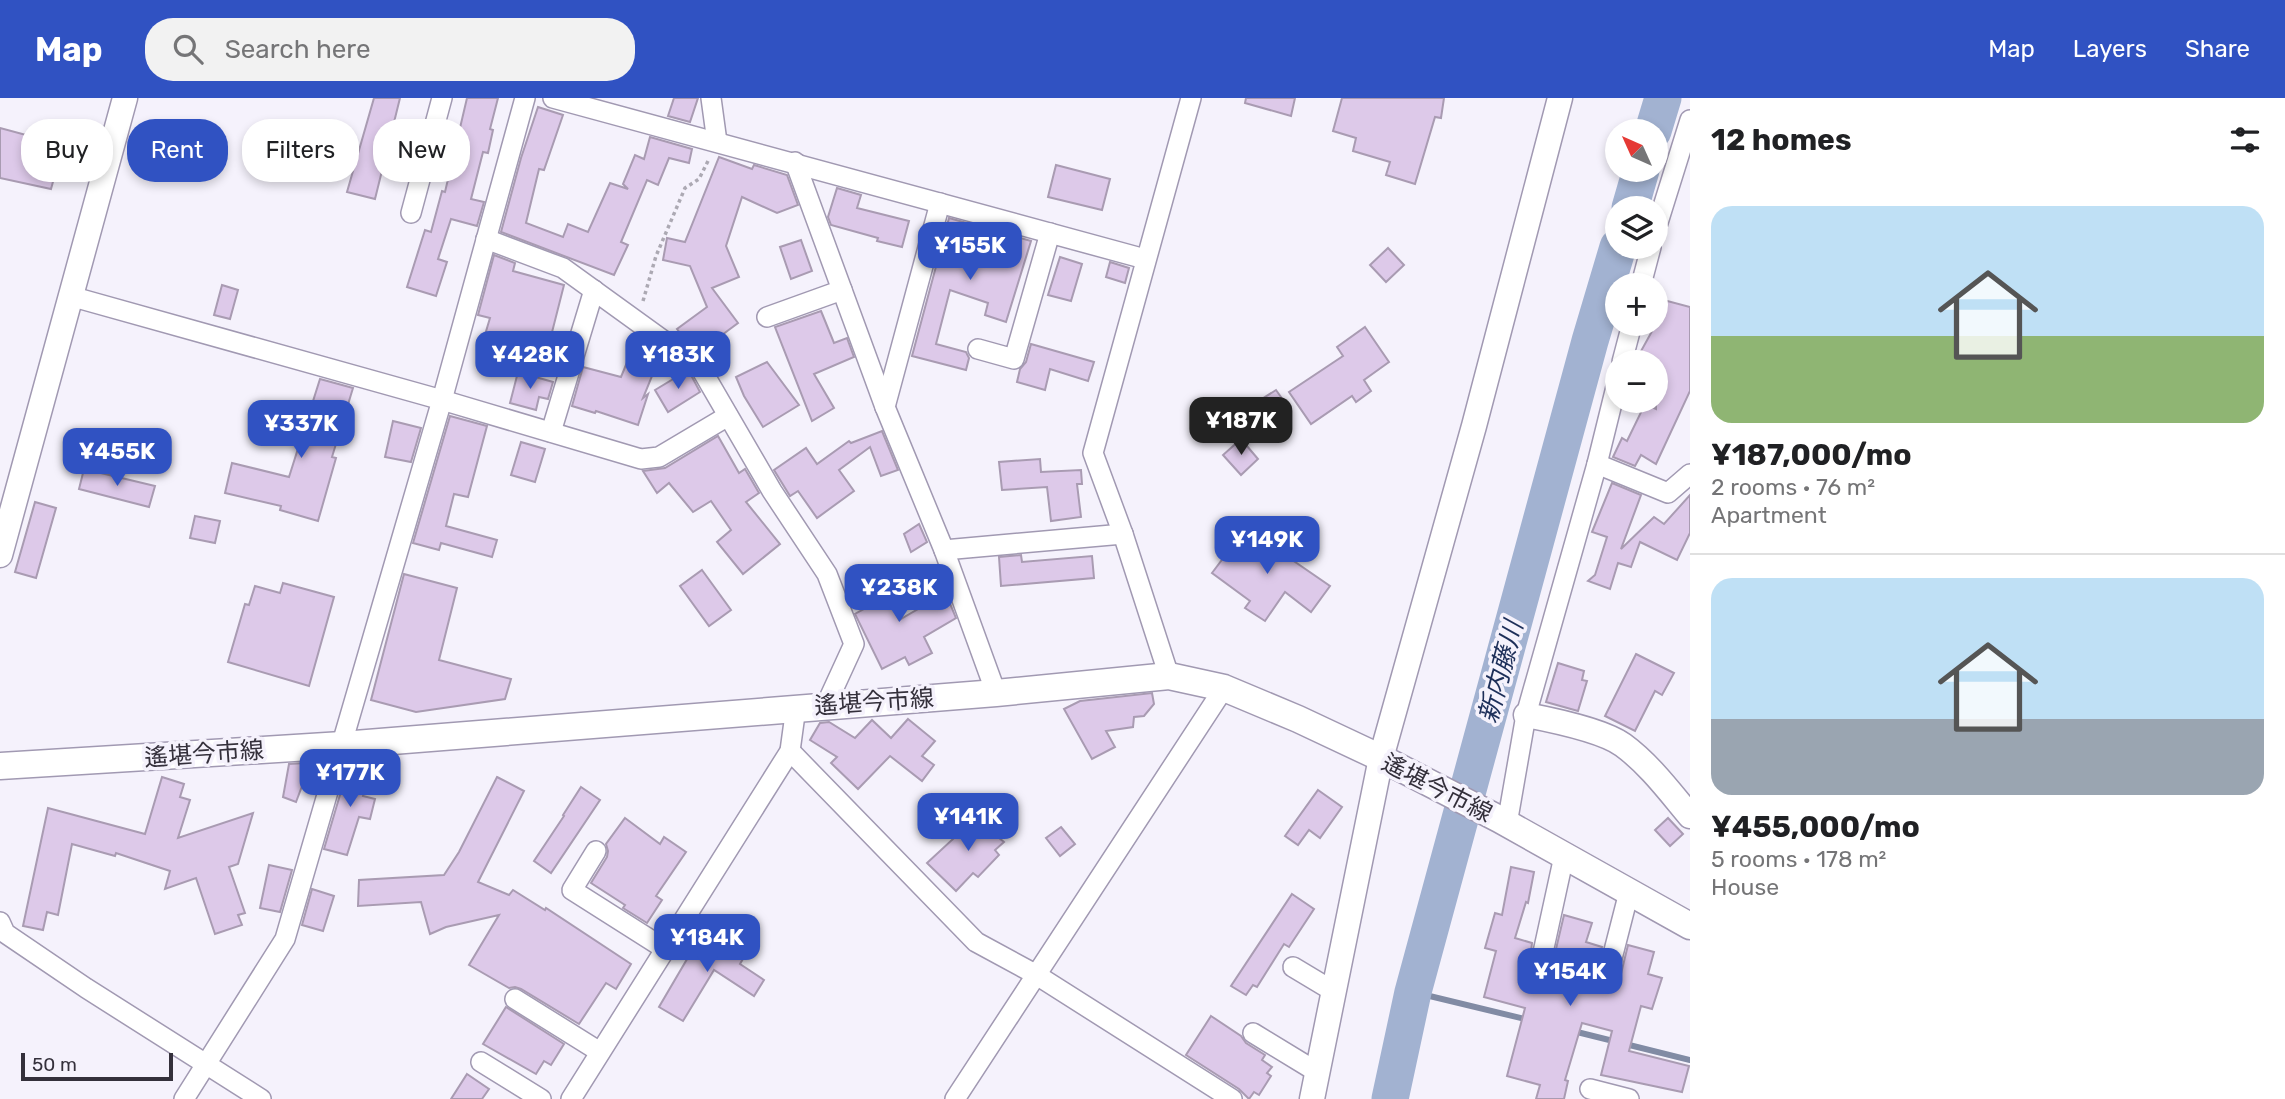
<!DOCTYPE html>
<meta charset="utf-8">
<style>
body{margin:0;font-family:Rubik,"Noto Sans JP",sans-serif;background:#f2f2f2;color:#202124;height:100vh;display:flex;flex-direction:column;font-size:26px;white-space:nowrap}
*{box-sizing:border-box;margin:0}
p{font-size:23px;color:#757577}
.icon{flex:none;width:38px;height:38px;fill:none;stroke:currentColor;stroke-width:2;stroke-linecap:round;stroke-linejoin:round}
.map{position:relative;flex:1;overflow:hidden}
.side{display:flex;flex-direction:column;background:#fff;width:595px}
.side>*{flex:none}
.guide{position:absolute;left:21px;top:21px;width:665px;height:63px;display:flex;gap:14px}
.needle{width:46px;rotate:315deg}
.buttons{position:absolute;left:1605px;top:21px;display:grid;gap:14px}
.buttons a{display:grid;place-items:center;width:63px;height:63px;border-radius:50%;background:#fff;box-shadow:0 4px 10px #0003;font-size:35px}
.scale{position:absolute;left:21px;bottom:18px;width:152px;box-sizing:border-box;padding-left:7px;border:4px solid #34303b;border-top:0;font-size:19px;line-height:24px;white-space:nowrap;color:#34303b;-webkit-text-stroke:5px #f5f2fc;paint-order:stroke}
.price{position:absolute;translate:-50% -60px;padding:0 16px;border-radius:14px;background:#3052c2;color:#fff;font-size:23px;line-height:46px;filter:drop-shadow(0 2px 4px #0008)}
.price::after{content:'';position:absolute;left:50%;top:42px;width:21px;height:16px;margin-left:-10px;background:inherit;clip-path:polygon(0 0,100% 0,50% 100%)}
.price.selected{background:#222;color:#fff}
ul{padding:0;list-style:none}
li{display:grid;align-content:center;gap:14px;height:371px;padding:0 21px}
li+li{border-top:2px solid #e0e0e0}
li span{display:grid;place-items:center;height:217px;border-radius:21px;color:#555}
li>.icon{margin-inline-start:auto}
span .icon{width:126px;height:126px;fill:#fffc;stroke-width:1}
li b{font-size:30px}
h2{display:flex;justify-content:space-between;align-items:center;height:84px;padding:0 21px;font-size:30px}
.pill{padding:0 24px;border-radius:28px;background:#fff;box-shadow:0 4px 10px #0003;font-size:24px;line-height:63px}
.pill.selected{background:#3052c2;color:#fff}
header{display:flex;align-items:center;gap:42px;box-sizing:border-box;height:98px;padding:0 35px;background:#3052c2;color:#fff}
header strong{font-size:33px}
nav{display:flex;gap:38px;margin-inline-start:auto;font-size:24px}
.search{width:490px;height:63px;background:#f2f2f2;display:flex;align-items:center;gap:18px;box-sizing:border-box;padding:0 24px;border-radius:28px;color:#757577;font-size:26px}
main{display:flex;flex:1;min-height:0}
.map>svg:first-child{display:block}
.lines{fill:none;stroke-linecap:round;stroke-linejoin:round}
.stream{stroke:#818ba4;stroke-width:6}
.river{stroke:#a2b2d1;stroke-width:37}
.building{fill:#ddc9e9;stroke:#a99bb2;stroke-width:2}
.minor-casing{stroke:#a199b2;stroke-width:22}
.tertiary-casing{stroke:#a199b2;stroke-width:27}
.secondary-casing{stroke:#a199b2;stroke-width:29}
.path{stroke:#aca9b3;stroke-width:3.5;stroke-dasharray:3.5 3.5;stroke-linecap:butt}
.minor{stroke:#fff;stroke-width:19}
.tertiary{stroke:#fff;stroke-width:24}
.secondary{stroke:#fff;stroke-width:26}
.labels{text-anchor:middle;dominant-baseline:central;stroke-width:7;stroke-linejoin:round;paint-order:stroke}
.street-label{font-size:24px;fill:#34303b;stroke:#f5f2fc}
.water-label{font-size:26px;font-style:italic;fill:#1d2f59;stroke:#f5f2fc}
</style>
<header>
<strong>Map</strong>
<div class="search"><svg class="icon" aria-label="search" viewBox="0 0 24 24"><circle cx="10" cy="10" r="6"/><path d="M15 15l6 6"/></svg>Search here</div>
<nav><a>Map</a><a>Layers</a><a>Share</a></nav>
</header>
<main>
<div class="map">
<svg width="1690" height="1001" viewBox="0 0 1690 1001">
<rect width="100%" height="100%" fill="#f5f2fc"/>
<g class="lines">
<g class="stream">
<path d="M1413,894L1529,922"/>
<path d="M1573,933L1690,962"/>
</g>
<g class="river">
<path d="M1653,33L1663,0"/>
<path d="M1630,110L1641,72"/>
<path d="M1390,1001L1413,894L1590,243L1618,149"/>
</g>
</g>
<g class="building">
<path d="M374,0H400L375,101L347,94Z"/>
<path d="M467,0H498L490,31L493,32L488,55L483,54L471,101L484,104L477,128L451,121L438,161L447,164L436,198L407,189L425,132L431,134L442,93L445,94Z"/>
<path d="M674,0H698L690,24L668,18Z"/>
<path d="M1246,0H1295L1291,18L1245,5Z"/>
<path d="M1342,0H1444L1441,20L1435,19L1415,86L1386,77L1390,64L1353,53L1356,40L1333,33Z"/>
<path d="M538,9L563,17L544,72L539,71L526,125L563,139L568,126L588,134L610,85L628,91L623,86L635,57L644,61L650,39L692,51L689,65L669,60L658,87L647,82L621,144L628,147L614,177L501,134L521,60Z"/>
<path d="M0,30L63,47L51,91L0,80Z"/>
<path d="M719,59L752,71L754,67L787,77L798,107L777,115L742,99L726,148L739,179L712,190L738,225L699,254L687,244L677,231L707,209L690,168L663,162L667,140L685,144Z"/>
<path d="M1056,67L1110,81L1102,112L1048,99Z"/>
<path d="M837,90L861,97L857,110L909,123L902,149L877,143L878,140L831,127L828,119Z"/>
<path d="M949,120L1031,143L1006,224L985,217L988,205L950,192L936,246L966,254L969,260L966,272L912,258Z"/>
<path d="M801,142L812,173L791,181L780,149Z"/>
<path d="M1388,150L1404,167L1386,184L1370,167Z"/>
<path d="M494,157L515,165L513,173L564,187L548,250L514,241L509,258L481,250L490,220L478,217Z"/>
<path d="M1060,159L1082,166L1071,203L1048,197Z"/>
<path d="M1110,164L1129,170L1125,185L1106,179Z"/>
<path d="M222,187L238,192L230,221L214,217Z"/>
<path d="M1656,200L1690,209V293L1656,366L1641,357L1635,368L1613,359L1622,340L1627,343L1645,306L1656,311V264H1635L1656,226Z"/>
<path d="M821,213L834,245L847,240L854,259L814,276L834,310L812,323L775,229Z"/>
<path d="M1365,229L1389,264L1364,282L1371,293L1356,304L1352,298L1311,326L1289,294L1343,258L1337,249Z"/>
<path d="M637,240L661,256L643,300L648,296L638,327L596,313L595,315L572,308L583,269L621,279Z"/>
<path d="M1031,246L1094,264L1088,283L1050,271L1045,292L1017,284L1020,271L1026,264Z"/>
<path d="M767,264L799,307L763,329L744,298L736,279Z"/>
<path d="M518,274L553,284L548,301L539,299L536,312L510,305Z"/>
<path d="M685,274L691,277L700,294L668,314L655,292Z"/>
<path d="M320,281L353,290L332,359L336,360L318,423L280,412L281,408L225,395L232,365L289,379Z"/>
<path d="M1276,292L1288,309L1266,324L1254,306Z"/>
<path d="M450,318L487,328L468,399L454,396L446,428L497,442L492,459L441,445L439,452L413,445Z"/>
<path d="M393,323L421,330L411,364L385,359Z"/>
<path d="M882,333L898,372L881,378L870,349L839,372L854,393L817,420L798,393L790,398L774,372L806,350L817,366L849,343L851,345Z"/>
<path d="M718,338L739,375L745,371L759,395L746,404L780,446L743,476L717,444L731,432L711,403L693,414L669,385L657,395L643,373L665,370Z"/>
<path d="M1241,341L1258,361L1241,377L1223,357Z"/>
<path d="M521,344L545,351L535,384L511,377Z"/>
<path d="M1040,361L1041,374L1081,372L1082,386H1077L1081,419L1051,423L1047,389L1002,392L999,364Z"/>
<path d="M84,371L155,388L149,409L79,391Z"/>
<path d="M1612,385L1641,397L1621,451L1654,419L1664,426L1690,397V435L1677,462L1640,444L1631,469L1618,465L1610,491L1588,483L1595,477L1607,439L1592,434Z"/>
<path d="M35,404L56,410L36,480L15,474Z"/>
<path d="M195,418L220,423L215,445L190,440Z"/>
<path d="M919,426L927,444L911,454L904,436Z"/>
<path d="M1246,430L1281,457L1282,455L1330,488L1311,514L1285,494L1265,523L1245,510L1250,503L1212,475Z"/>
<path d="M1021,457L1022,464L1092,458L1094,480L1001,488L999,459Z"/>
<path d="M702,472L731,512L709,528L680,488Z"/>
<path d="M880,472L887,486L882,489L899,522L944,496L949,503L956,520L924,539L932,555L909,567L905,559L882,571L855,516L871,507L860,481Z"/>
<path d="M404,476L457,490L439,562L511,581L505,601L416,614L371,602Z"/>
<path d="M283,485L334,499L309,588L228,564L245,506L249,507L255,488L280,495Z"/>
<path d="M1636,556L1674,575L1662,597L1655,593L1635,633L1605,618Z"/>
<path d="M1558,565L1584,573L1582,582L1587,583L1578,613L1546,604Z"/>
<path d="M1152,595L1154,606L1144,618L1134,619L1133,629L1106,633L1115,649L1092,661L1064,611L1080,603Z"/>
<path d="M908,621L935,643L922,658L934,667L922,683L890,658L858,691L831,665L837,659L810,642L820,625L829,624L855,640L872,622L891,640Z"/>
<path d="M350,663L371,667L363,698L375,701L370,721L359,719L347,757L324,751Z"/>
<path d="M305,665L310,667L296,704L283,699L289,666Z"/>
<path d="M162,679L184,686L180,699L190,702L178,740L253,715L238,766L229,769L245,815L238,817L242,827L215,836L196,780L165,791L170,773L116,755L115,758L72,746L58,817L47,814L43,832L23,828L48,710L145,736Z"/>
<path d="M497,679L524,693L478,784L509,797L513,792L545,812L546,810L631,866L616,891L606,885L579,926L521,891L515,889L509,890L469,867L499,817L446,829L430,836L421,804L358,808L359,782L444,777L459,754Z"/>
<path d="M581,689L600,702L551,775L534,763L564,718L563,717Z"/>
<path d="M1318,692L1342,709L1320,740L1309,732L1298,747L1285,738Z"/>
<path d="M984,717L1002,734L998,739L1004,744L995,752L999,757L978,779L973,775L956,793L927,765L967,728L971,731Z"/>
<path d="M625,720L660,746L664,739L686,754L656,798L662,802L647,825L623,810L625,807L591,785L607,759L608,753L606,746Z"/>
<path d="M1668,720L1683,736L1670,748L1655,732Z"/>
<path d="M1061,729L1075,746L1060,758L1046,740Z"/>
<path d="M269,767L292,772L280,814L260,810Z"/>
<path d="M1511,769L1534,774L1528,805L1526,804L1515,840L1532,845L1530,862L1538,870L1609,892L1615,889L1619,884L1628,847L1654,854L1648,876L1662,880L1652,911L1641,908L1629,953L1689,968L1682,994L1601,977L1612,933L1582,925L1565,982L1568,983L1564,1001H1536L1540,987L1507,978L1525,910L1484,899L1496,853L1485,850L1495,815L1502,817Z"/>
<path d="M312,791L334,798L323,833L302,827Z"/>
<path d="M1292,796L1314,811L1289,849L1284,846L1257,889L1253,887L1246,897L1231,888Z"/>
<path d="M1564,817L1592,825L1586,844L1602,849L1598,864L1556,851Z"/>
<path d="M691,834L720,851L726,841L747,854L740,866L764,882L754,898L714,872L683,923L659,909L690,856L680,850Z"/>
<path d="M506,909L564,946L551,967L544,963L536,976L483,946Z"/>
<path d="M1211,918L1241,938L1246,945L1265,957L1262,962L1272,969L1267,975L1271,978L1259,997L1254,994L1249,1001L1239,991L1186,957Z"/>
<path d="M467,976L489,991L482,1001H451Z"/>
</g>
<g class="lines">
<defs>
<g id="minor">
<path d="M553,0L1145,161"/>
<path d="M711,0L717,44"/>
<path d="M795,64L885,309L944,452L996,595"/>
<path d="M411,115L442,0"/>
<path d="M1656,131L1690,22"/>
<path d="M486,141L563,170L700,269L772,393L827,476L854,546L826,607"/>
<path d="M1641,187L1651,149"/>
<path d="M70,198L442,302L641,361L659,359L728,318"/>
<path d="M767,219L842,192"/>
<path d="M978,251L1014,261L1050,135"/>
<path d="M1622,264L1632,226"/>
<path d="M885,309L940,105"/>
<path d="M551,334L594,192"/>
<path d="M1597,366L1668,395L1690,376"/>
<path d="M944,452L1123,436"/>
<path d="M1169,578L1123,436L1093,355L1191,0"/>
<path d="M790,653L976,844L1035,876L1232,1001"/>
<path d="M1507,726L1526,617L1597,366L1617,285"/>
<path d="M596,753L572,792L665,851"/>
<path d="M1564,758L1542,859L1607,880L1629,794"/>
<path d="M0,824L5,835L86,890L261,1001"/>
<path d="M1293,869L1333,893"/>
<path d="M515,901L600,954"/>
<path d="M1253,935L1317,974"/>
<path d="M481,964L541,1001"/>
<path d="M1590,991L1629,1001"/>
<path d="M184,1001L285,841L442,302L525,0"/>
<path d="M571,1001L790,653L796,609"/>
<path d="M955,1001L1224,590"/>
</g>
<g id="tertiary">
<path d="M0,457L125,0"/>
<path d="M1526,617C1552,622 1602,632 1623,647C1649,666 1669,693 1690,718"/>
<path d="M1312,1001L1381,660L1474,328L1560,0"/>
</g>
<path id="secondary" d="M0,668L342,647L996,595L1169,578L1224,590L1298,621L1381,660L1499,721L1690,828"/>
</defs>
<use href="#minor" class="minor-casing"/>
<use href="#tertiary" class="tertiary-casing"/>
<use href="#secondary" class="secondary-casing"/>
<path class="path" d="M643,203L656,158L685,90L699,81L709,61"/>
<use href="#minor" class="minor"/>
<use href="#tertiary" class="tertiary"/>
<use href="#secondary" class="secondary"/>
</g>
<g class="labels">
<g class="street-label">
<text transform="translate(874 604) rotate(-4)">遙堪今市線</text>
<text transform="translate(204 656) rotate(-4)">遙堪今市線</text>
<text transform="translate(1437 690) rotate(27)">遙堪今市線</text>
</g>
<g class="water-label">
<text transform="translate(1501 574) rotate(-75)">新内藤川</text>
</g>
</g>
</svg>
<div class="buttons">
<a><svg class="needle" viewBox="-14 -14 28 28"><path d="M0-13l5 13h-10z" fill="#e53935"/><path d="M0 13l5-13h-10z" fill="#757577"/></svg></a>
<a><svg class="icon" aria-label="layers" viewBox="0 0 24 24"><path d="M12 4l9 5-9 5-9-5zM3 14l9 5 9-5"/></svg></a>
<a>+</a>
<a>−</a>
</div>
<div class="scale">50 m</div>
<b class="price" style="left:970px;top:184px">¥155K</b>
<b class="price" style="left:530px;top:293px">¥428K</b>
<b class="price" style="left:678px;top:293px">¥183K</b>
<b class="price selected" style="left:1241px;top:359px">¥187K</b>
<b class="price" style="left:301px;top:362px">¥337K</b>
<b class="price" style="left:117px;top:390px">¥455K</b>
<b class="price" style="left:1267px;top:478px">¥149K</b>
<b class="price" style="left:899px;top:526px">¥238K</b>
<b class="price" style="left:350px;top:711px">¥177K</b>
<b class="price" style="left:968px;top:755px">¥141K</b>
<b class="price" style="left:707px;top:876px">¥184K</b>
<b class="price" style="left:1570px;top:910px">¥154K</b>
<div class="guide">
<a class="pill">Buy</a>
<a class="pill selected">Rent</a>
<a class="pill">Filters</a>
<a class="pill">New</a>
</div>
</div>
<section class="side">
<h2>12 homes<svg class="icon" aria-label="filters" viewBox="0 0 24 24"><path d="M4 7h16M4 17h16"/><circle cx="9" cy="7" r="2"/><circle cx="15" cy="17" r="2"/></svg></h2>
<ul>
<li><span style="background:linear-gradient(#bfe0f5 60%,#8fb573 0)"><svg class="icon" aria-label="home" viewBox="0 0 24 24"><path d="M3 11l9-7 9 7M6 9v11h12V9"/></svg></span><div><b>¥187,000/mo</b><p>2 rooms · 76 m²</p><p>Apartment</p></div></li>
<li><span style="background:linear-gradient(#bfe0f5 65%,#9aa5b1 0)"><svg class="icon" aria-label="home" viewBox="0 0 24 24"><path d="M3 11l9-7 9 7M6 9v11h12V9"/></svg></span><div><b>¥455,000/mo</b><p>5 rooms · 178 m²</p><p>House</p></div></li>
</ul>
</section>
</main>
